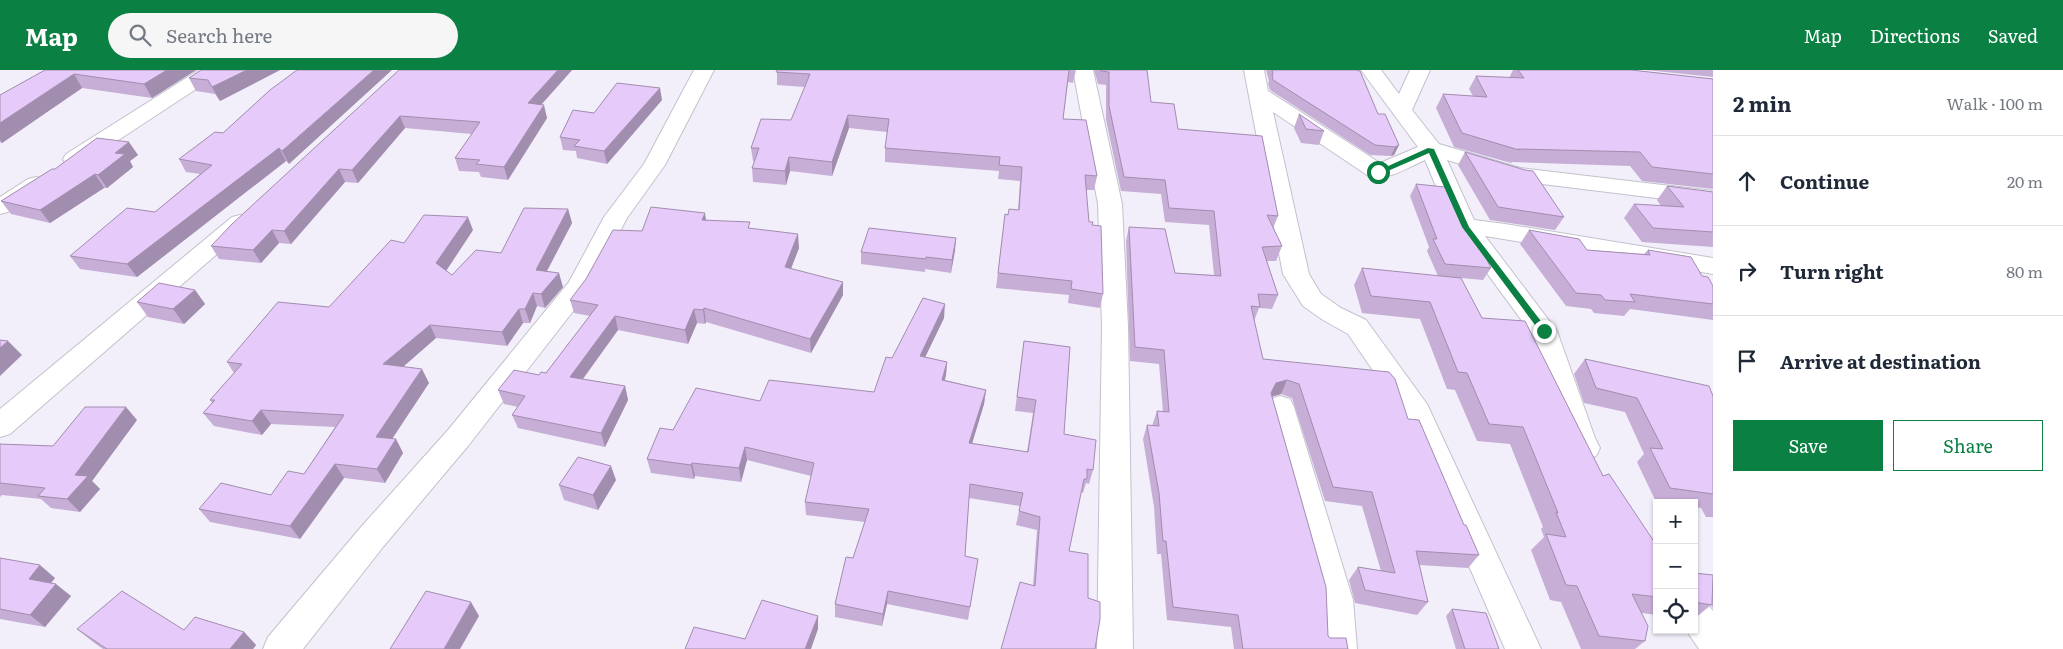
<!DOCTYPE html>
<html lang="en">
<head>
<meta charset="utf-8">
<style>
  :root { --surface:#fff; --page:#f6f6f7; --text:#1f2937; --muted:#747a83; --line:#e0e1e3; --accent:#0b8043 }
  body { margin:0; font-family:Literata,serif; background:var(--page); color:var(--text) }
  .controls { position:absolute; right:15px; bottom:15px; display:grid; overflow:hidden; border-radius:0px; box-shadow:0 1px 4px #0004 }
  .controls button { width:45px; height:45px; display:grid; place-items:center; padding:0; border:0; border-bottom:1px solid var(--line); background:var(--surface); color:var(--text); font:25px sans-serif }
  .stop { position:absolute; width:15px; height:15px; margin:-11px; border:4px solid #0b8043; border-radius:50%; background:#fff }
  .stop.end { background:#0b8043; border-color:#fff; box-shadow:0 1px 5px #0008 }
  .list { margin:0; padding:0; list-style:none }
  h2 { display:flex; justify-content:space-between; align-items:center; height:65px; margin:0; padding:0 20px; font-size:21px }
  h2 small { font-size:16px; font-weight:400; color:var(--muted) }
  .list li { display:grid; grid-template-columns:32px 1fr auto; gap:15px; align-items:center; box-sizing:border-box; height:90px; padding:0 20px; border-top:1px solid var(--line) }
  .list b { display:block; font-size:19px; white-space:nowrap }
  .list em { font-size:16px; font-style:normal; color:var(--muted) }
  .actions { display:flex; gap:10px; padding:15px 20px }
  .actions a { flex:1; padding:11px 0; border:1px solid var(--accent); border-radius:0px; text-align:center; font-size:18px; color:var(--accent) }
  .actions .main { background:var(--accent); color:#fff }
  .icon { flex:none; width:28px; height:28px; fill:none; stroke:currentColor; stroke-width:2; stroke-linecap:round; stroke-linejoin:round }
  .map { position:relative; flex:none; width:1713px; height:579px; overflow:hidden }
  header { display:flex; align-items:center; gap:30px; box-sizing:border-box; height:70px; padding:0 25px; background:var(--accent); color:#fff }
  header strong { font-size:24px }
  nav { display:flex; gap:28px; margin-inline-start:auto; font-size:18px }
  .search { width:350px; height:45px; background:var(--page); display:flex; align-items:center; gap:12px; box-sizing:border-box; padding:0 18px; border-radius:28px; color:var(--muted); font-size:19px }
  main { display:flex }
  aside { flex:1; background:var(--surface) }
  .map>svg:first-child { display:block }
</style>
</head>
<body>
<header>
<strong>Map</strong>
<div class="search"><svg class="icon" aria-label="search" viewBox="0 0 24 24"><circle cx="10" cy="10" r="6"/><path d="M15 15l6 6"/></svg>Search here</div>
<nav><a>Map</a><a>Directions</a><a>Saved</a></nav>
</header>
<main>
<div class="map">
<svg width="1713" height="579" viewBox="0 0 1713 579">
  <rect width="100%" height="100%" fill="#f2effb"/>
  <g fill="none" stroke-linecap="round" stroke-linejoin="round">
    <defs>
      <g id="minor">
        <polygon points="199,0 222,0 219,4 82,94 74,96 66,94 63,89 66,84"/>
        <polygon points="694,0 714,0 665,95 627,148 588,222 468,376 383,477 303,579 263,579 268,567 361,457 448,360 569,212 604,147 644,94"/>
        <polygon points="1073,0 1093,0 1122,134 1128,256 1133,579 1097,579 1102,256 1098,134"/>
        <path d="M1244,0H1264L1268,21L1380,93L1418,77L1361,0H1381L1399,24L1410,0H1430L1412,40L1439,74L1520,98L1713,121V135L1518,111L1447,90L1474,150L1505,154L1713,188V204L1485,166L1557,261L1595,368L1600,378L1596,386L1585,390L1574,386L1566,372L1531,263L1453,157L1425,90C1409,97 1388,111 1370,107L1273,42L1309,204L1321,224L1341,238L1366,250L1427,334L1541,579H1505L1404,346L1348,264L1323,250L1303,236L1283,204Z"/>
        <polygon points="36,107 44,109 47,114 44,119 8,142 0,144 0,127 28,109"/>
        <polygon points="240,145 248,147 252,152 248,157 10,364 0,367 0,339 232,147"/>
        <polygon points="1280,326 1290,329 1294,337 1353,530 1357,579 1321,579 1319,530 1266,337 1270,329"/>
        <polygon points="1694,527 1706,532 1713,541 1713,579 1699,579 1686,560 1694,560"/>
      </g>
    </defs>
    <use href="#minor" stroke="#c3c1cd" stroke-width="2"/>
    <use href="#minor" fill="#fff" fill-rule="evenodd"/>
  </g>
  <g fill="#c6aed6">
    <polygon points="45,0 196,0 152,28 82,18 2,73 0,72 0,25"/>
    <polygon points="201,0 280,0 220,31 215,24 196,21 189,8"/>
    <polygon points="399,0 572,0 541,35 547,48 508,110 481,107 479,102 459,101 455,88 472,64 405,58 358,113 345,112 291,174 279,173 261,193 219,189 211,176"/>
    <polygon points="777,0 1076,0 1073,13 1068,12 1063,49 1097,106 1094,120 1086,120 1089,152 1092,155 1103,224 1100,238 1068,233 1069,225 996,218 1005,144 1008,145 1018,140 1020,111 998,109 999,101 885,92 885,78 887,62 849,58 832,106 790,101 786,115 753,112 752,98 755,92 753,91 751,78 791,50 805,17 777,15"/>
    <polygon points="1094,0 1147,0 1151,32 1178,59 1278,146 1273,158 1282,176 1276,191 1266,191 1278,225 1272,239 1259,238 1254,251 1263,289 1408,349 1479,485 1468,498 1419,495 1428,532 1417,545 1355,533 1349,510 1358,497 1381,501 1362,436 1325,431 1292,328 1281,324 1272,327 1328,566 1348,579 1234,579 1231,557 1167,550 1161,484 1157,484 1154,437 1143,369 1147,355 1152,356 1157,341 1163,342 1159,294 1130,291 1126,171 1129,157 1175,203 1214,205 1209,155 1165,152 1161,124 1121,121 1106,50 1106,15 1098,14"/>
    <polygon points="1266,0 1356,0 1378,44 1399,75 1394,85 1391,86 1370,85 1270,20 1268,13 1269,11"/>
    <polygon points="1513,0 1631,0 1713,9 1713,119 1642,111 1630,96 1512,92 1511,93 1454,77 1436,38 1443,24 1473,26 1469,19 1476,6 1509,8"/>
    <polygon points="1646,0 1713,0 1713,7"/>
    <polygon points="270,20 289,94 286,91 137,207 80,199 70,186 155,142 200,104 186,102 179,89 223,63"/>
    <polygon points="662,30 607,94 577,88 576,81 563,80 560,67 594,43"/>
    <polygon points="1299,44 1324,61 1319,75 1301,73 1294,58"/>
    <polygon points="1465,82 1564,147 1555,160 1490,150 1458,95"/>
    <polygon points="138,85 130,91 133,97 107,118 104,118 50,153 11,144 1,131 55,99"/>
    <polygon points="1416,114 1458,146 1491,198 1483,210 1438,206 1427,181 1429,177 1410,126"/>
    <polygon points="1667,116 1713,122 1713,177 1642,172 1624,148 1634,134 1661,136 1657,130"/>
    <polygon points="568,139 572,153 547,201 563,217 545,238 537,236 530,253 523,253 507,276 436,268 403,297 429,313 392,369 396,369 403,383 385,413 344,408 300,469 210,452 199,439 271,425 304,404 335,357 271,354 262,365 214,356 203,343 212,333 210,330 234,303 227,292 329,237 404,173 473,160 446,201 452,205 501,183"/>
    <polygon points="706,150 750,158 799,178 791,199 843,225 811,283 706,252 705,254 697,253 688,274 618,260 583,309 625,316 628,330 605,377 518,358 512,345 518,337 504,334 498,320 546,303 590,246 574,243 570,230 642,161"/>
    <polygon points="1529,160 1587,180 1644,184 1648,180 1702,206 1713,216 1713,250 1630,239 1624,246 1594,243 1591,239 1566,236 1520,174"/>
    <polygon points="956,168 951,203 925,199 925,202 861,194 861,182"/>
    <polygon points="1362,198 1482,248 1657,476 1657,545 1642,543 1645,571 1635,579 1581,579 1561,532 1550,530 1531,480 1544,467 1541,459 1543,457 1510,374 1477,371 1455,320 1447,319 1420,249 1362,243 1354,215"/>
    <polygon points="195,220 205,234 184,254 148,247 137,232"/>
    <polygon points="944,248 925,287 947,292 946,305 945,310 986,320 984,334 972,373 1027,382 1033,343 1015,341 1022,285 1024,271 1064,364 1093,400 1089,414 1086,413 1083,423 1081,422 1069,481 1088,528 1033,515 1037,460 1016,455 1020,436 969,428 965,486 978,489 968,550 887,534 882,556 835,547 835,534 853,488 865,452 806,445 805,432 811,406 747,390 741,412 695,406 694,409 651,403 647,389 673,360 760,331 874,322 892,288"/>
    <polygon points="1585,289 1713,326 1713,447 1706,447 1701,438 1694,437 1694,433 1663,433 1656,432 1637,392 1644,384 1625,342 1584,333 1574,304"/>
    <polygon points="137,350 92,411 100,419 80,442 51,438 41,429 2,425 0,427 0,374 53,376"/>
    <polygon points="616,410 598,440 564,430 559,415"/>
    <polygon points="0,488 55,508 51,513 71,526 45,557 0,549"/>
    <polygon points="1694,503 1713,505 1713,538 1711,535 1694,549"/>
    <polygon points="1452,539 1499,579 1456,579 1446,546"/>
    <polygon points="77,559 244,562 256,575 253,579 103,579 93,572"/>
  </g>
  <g fill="#a18dae">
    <polygon points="167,0 196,0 152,28 144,14"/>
    <polygon points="247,0 280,0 220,31 212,17"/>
    <polygon points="374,0 392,0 289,94 282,81"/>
    <polygon points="558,0 572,0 532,45 528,33"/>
    <polygon points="74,4 82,18 2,73 0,70 0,53"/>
    <polygon points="660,18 662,30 607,94 604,81"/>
    <polygon points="544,35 547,48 508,110 504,97"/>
    <polygon points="848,45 849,58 832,106 832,92"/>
    <polygon points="400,46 405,58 358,113 352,100"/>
    <polygon points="129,72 138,85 130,91 133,97 107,118 98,105 115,83"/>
    <polygon points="1399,75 1394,85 1391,86 1395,77"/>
    <polygon points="279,78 286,91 137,207 127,194"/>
    <polygon points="789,87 790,101 786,115 785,101"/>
    <polygon points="339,99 345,112 291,174 284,161"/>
    <polygon points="95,104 104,118 50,153 40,140"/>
    <polygon points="568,139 572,153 540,214 536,200"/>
    <polygon points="705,143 707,156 702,150"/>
    <polygon points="468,147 473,160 442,207 436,193"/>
    <polygon points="272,160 279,173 261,193 253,180"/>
    <polygon points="798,164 799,178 786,211 785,197"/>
    <polygon points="956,168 955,181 951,203 952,190"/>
    <polygon points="559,203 563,217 545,238 541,224"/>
    <polygon points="843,212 843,225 811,283 810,269"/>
    <polygon points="195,220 205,234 184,254 173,239"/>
    <polygon points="533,223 537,236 530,253 525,239"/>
    <polygon points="945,234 944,248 919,300 920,286"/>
    <polygon points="704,238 706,252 705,254 703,240"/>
    <polygon points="519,239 523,253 507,276 502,262"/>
    <polygon points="694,239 697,253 688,274 685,260"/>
    <polygon points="615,246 618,260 574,321 570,307"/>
    <polygon points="430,255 436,268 390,308 383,294"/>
    <polygon points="8,271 22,285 0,306 0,278"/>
    <polygon points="947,292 946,305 941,323 942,310"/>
    <polygon points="422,299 429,313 384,381 376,367"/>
    <polygon points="1287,310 1281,324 1269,327 1264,338 1276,313"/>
    <polygon points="625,316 628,330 605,377 601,363"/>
    <polygon points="986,320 984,334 968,387 969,373"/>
    <polygon points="126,337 137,350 92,411 100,419 80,442 67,429 75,405"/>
    <polygon points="261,340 271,354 262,365 252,351"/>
    <polygon points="396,369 403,383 385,413 377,399"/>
    <polygon points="745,377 747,390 741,412 739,398"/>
    <polygon points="692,393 695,406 694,409 691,395"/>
    <polygon points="335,394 344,408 300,469 290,456"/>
    <polygon points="611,396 616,410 598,440 593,425"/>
    <polygon points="40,495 55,508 44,522 29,509"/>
    <polygon points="56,514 71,526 45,557 30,545"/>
    <polygon points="888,521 887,534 882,556 883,544"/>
    <polygon points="471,532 479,546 460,579 444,579"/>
    <polygon points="818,546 818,559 811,579 805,579"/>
    <polygon points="244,562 256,575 253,579 230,579"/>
  </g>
  <g fill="#e6caf9" stroke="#a18dae">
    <polygon points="45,0 167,0 144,14 74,4 0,53 0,25"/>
    <polygon points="201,0 247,0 212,17 208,10 189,8"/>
    <polygon points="297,0 374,0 282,81 279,78 127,194 70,186 127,138 155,142 212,95 179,89 215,62 223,63 270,20"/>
    <polygon points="399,0 558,0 528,33 544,35 504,97 476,94 480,90 455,88 480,52 400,46 352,100 339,99 284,161 272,160 253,180 211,176 232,154"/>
    <polygon points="777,0 1069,0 1063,49 1086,50 1097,106 1085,105 1089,152 1093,152 1092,155 1101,156 1103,224 1071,219 1072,211 998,203 1005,144 1008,145 1009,139 1019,140 1022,97 999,95 1000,87 885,78 889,49 848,45 832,92 789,87 785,101 752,98 759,78 751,78 761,49 791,50 810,4 776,2"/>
    <polygon points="1100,0 1147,0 1151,32 1174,34 1178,59 1262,66 1278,146 1267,145 1282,176 1262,177 1278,225 1258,224 1260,237 1251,236 1263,289 1389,302 1395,309 1408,349 1419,350 1464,455 1466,455 1479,485 1416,481 1428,532 1365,520 1358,497 1395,503 1372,422 1333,417 1299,314 1287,310 1276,313 1271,323 1326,517 1328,566 1330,568 1346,568 1348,579 1243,579 1238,545 1173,537 1166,471 1163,471 1159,423 1147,355 1159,356 1157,341 1169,342 1164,280 1135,277 1129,157 1165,159 1175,203 1221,206 1214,141 1169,138 1165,110 1124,107 1109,36 1109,2 1101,1"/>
    <polygon points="1272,0 1356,0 1360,1 1378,44 1385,44 1399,75 1395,77 1375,75 1273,10 1272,4 1273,4"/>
    <polygon points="1518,0 1631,0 1713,9 1713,104 1652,97 1640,82 1518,79 1519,80 1462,63 1443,24 1487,27 1476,6 1524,8"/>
    <polygon points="617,13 660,18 604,81 574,76 580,70 560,67 573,40 594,43"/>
    <polygon points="1299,44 1324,61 1306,59"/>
    <polygon points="97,68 129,72 115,83 125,84 98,105 95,104 40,140 1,131 52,99 55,99"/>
    <polygon points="1465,82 1525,100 1533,101 1564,147 1498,137"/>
    <polygon points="1416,114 1445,117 1458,146 1479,174 1491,198 1445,194 1433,169 1437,169"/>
    <polygon points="1667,116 1713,122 1713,162 1653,158 1634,134 1684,137"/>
    <polygon points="651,137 705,143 702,150 750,152 748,158 798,164 785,197 843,212 810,269 704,238 703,240 694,239 685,260 615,246 570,307 625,316 601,363 512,345 525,326 498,320 514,300 539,305 541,302 546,303 598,235 570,230 586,209 613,160 642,161"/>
    <polygon points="524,138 568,139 536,200 559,203 541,224 533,223 525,239 519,239 502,262 430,255 383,294 422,299 376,367 396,369 377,399 335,394 290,456 199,439 221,413 271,425 288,401 304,404 344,345 261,340 252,351 203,343 215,330 210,330 242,294 227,292 278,232 329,237 391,170 404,173 424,145 468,147 436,193 452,205 476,180 501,183"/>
    <polygon points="869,158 956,168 952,190 926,187 926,189 861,182"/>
    <polygon points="1529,160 1579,169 1587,180 1650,185 1648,180 1691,187 1702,206 1708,207 1713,216 1713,234 1630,224 1635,232 1605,230 1601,225 1576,223"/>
    <polygon points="1362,198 1461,208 1482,248 1525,251 1603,406 1609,404 1657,476 1657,527 1632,524 1648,556 1645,571 1599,566 1577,516 1566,515 1546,464 1566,467 1556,442 1558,443 1523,357 1489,354 1467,303 1458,302 1430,232 1371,226"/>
    <polygon points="159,213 195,220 173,239 137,232"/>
    <polygon points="923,228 945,234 920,286 947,292 942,310 986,320 969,373 1028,382 1036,330 1017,327 1024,271 1070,277 1064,364 1096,370 1093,400 1087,399 1087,409 1084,409 1069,481 1088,484 1088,528 1100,532 1100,549 1095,579 1001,579 1020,512 1035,516 1040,447 1019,441 1023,423 970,414 965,486 978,489 970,537 888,521 883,544 835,534 846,487 853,488 869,439 805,432 814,393 745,377 739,398 692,393 691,395 647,389 660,358 673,360 696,318 760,331 769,310 874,322 886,287 892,288"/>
    <polygon points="0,270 8,271 0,278"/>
    <polygon points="1585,289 1709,316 1713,326 1713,424 1670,418 1650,378 1663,379 1637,328 1596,318"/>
    <polygon points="85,337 126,337 75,405 88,406 67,429 38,426 45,418 0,413 0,374 53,376"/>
    <polygon points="578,387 611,396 593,425 559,415"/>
    <polygon points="0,488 40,495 29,509 56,514 30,545 0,539"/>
    <polygon points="1694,503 1713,505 1712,535 1694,532"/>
    <polygon points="122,521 184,560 195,547 244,562 230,579 107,579 77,559"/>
    <polygon points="426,521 471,532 444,579 390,579"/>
    <polygon points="762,530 818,546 805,579 685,579 694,557 745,569"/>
    <polygon points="1452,539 1486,543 1499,579 1465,579"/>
  </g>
  <polygon fill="#0b8043" points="1428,78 1434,79 1469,157 1547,259 1547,263 1541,263 1462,157 1429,83 1381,104 1375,102"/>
</svg>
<div class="controls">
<button>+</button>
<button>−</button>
<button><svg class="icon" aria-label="locate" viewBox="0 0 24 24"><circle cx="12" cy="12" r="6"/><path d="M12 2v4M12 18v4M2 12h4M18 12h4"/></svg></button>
</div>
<div class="stop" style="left:1378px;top:102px"></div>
<div class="stop end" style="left:1544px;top:261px"></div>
</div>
<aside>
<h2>2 min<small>Walk · 100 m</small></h2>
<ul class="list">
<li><svg class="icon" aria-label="ahead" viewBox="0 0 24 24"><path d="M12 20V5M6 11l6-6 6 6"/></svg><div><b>Continue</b></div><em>20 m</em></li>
<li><svg class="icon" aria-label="right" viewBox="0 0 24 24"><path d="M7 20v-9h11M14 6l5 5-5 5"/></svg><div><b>Turn right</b></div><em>80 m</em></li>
<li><svg class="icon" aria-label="arrive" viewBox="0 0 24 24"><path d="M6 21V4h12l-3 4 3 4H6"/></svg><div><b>Arrive at destination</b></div></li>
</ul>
<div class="actions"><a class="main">Save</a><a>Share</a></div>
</aside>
</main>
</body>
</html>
